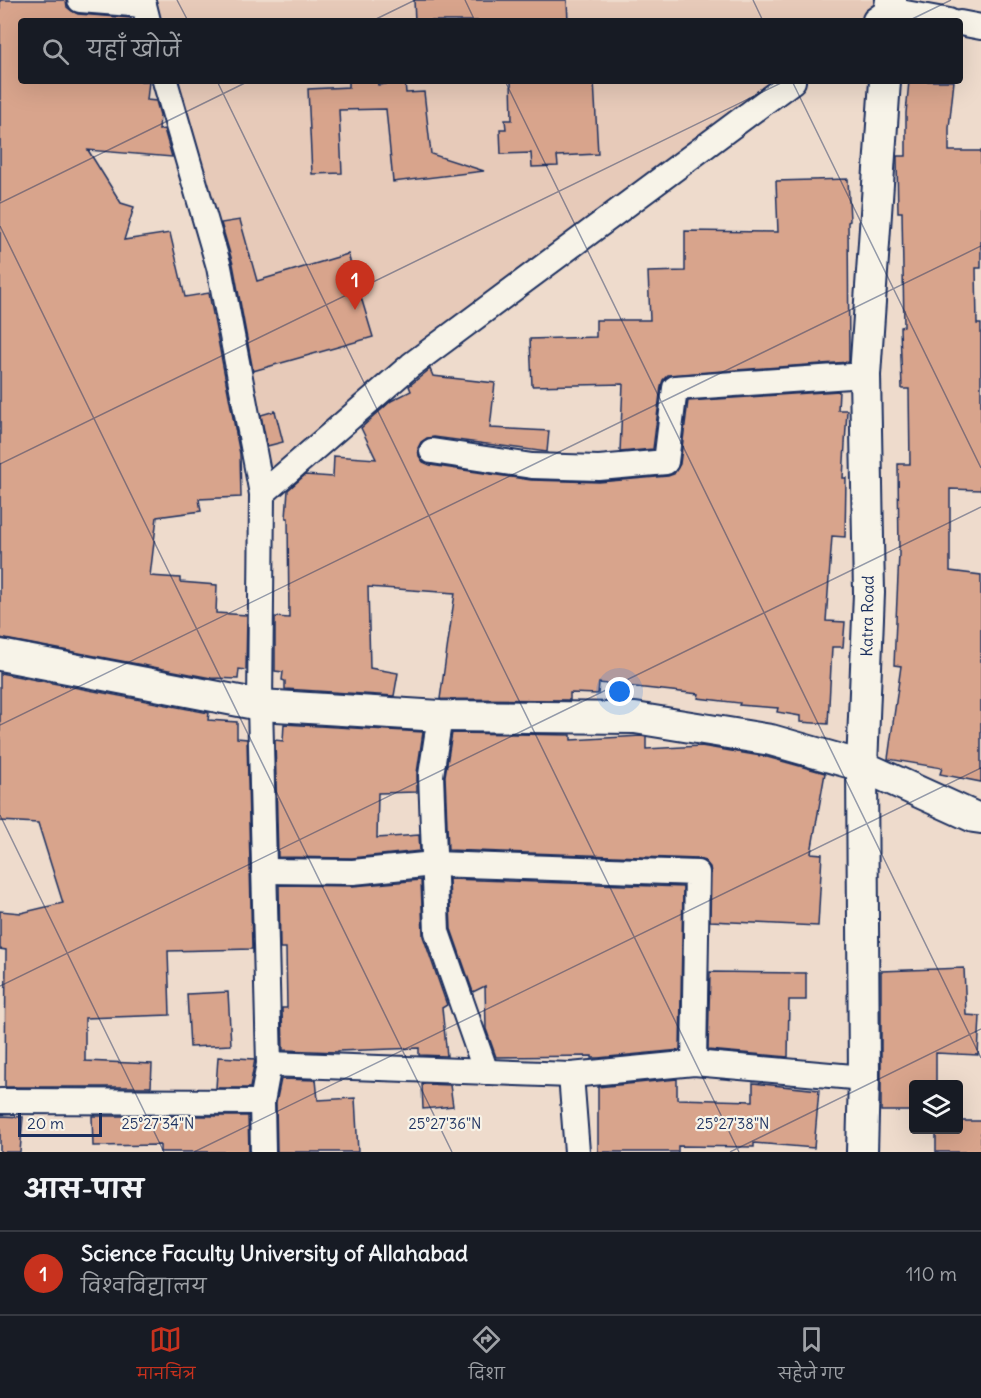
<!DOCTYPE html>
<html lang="hi">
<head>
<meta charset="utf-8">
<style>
  :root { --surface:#171b24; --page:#20242c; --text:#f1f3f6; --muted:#9ea1a6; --line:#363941; --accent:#c8321e }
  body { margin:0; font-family:Delius,"Playpen Sans Deva",sans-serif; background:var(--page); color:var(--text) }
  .controls { position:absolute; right:18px; bottom:18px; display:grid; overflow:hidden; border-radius:6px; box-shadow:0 6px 24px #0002 }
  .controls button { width:54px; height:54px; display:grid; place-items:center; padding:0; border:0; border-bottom:2px solid var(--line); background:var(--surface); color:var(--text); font:30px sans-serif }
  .scale { position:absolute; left:18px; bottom:15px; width:84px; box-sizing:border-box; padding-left:6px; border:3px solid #1b2f5e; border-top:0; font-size:16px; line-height:21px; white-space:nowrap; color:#1b2f5e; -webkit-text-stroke:4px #f7f3e8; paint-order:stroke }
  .you { position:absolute; left:620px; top:692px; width:21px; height:21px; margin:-15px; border:4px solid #fff; border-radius:50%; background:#1a73e8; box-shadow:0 0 0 9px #1a73e833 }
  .badge { display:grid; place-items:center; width:39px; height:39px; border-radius:50%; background:var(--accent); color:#fff; font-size:20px; font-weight:700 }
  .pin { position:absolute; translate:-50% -50px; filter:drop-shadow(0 2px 3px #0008) }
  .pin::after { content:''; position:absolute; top:32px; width:21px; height:18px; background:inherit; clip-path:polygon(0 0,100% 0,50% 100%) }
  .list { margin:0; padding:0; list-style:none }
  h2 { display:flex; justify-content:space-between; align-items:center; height:78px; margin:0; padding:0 24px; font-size:26px }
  h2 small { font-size:20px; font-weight:400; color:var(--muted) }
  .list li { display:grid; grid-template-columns:39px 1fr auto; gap:18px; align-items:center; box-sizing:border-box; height:84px; padding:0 24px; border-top:2px solid var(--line) }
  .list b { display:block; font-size:22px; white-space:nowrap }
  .list p { margin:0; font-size:20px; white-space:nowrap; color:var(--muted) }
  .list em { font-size:20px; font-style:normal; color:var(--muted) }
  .icon { flex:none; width:33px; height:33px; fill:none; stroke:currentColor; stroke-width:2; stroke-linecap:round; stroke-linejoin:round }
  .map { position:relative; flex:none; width:981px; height:1152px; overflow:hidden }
  .search { position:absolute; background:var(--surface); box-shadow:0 6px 24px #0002; left:18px; right:18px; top:18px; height:66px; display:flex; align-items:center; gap:15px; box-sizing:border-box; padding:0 21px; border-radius:6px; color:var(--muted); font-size:22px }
  .sheet { height:162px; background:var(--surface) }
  nav { display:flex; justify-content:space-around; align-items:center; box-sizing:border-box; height:84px; border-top:2px solid var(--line); background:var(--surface); font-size:16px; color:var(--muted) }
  nav a { display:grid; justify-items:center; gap:3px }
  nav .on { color:var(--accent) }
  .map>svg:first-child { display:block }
</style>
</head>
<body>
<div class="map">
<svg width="981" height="1152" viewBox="0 0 981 1152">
  <rect width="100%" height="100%" fill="#eedbcc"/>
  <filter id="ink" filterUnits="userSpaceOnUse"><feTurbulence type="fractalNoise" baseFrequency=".0167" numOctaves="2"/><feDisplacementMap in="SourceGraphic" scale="12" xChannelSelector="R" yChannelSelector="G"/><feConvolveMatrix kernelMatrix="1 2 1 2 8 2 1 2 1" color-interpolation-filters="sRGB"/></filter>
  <g filter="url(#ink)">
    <g fill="#e7cab9">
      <polygon points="148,0 878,0 877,8 860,21 153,21"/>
      <polygon points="167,81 784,81 265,490"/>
    </g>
    <g fill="#d8a48c" stroke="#1b2f5e" stroke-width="1.5">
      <polygon points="0,0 66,0 67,7 72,11 78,14 131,18 131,21 21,21 21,81 149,81 147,100 156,101 160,115 159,130 164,129 172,157 88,150 121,203 134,207 124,240 170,233 185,297 209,293 240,454 241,497 199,499 201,511 157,517 150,576 180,578 180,582 217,585 216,613 247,615 246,670 239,669 238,679 211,678 0,638"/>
      <polygon points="414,0 567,0 568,21 415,21"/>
      <polygon points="349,81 377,81 378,85 405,82 406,93 424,92 431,154 484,171 393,182 386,109 339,110 342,173 312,174 308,89 349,87"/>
      <polygon points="511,81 594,81 598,154 557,156 558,166 532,167 531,153 501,154 500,129 506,129 505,120 512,120"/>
      <polygon points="909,81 954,81 949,128 949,151 981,151 981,268 976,268 977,324 981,324 981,490 950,489 950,571 981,575 981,782 940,774 942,768 888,759 901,666 894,665 899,554 898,464 910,464 909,389 902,389 900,327 904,326 902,212 898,212 897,160 897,156 906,156 906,113"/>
      <polygon points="848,179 850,221 848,222 849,362 668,375 663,380 661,386 653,449 620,452 623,384 532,386 530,339 596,337 596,320 650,320 648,272 685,271 685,231 778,232 776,181"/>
      <polygon points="240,220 257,281 348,254 373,337 253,371 233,264 221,223"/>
      <polygon points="430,369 433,376 495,383 490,428 549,431 547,452 434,437 427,438 421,442 418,448 419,456 423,462 430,465 531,480 599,482 668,476 674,474 680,464 688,401 839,391 838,410 847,410 843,478 846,478 845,537 832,536 826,621 845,622 843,647 832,647 828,724 800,722 800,716 777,712 778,708 739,705 740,703 698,698 699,694 599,683 598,694 570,693 570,700 440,699 455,593 368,587 370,668 398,673 394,696 285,689 285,681 282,680 283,672 275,671 275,617 289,618 288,518 286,518 288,490 305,475 333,477 334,456 376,459 361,428 391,401 411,391 409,386"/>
      <polygon points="275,411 283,442 267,446 261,415"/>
      <polygon points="0,673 209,713 208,720 237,722 237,738 247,739 252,949 168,951 170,1015 85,1018 85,1061 152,1064 151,1087 5,1087 6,950 0,949 0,911 21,913 63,903 38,823 0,821"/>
      <polygon points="284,724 423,732 417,773 417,792 378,793 377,838 419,835 420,851 352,858 278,857 275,740 283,741"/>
      <polygon points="452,733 571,735 571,740 641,736 646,737 646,749 701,746 767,757 825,773 811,853 822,854 818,926 710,921 711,873 710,867 705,861 698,859 448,850 445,776"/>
      <polygon points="449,879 683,887 680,1050 598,1058 592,1058 592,1056 496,1057 486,1029 485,986 473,992 451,929"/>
      <polygon points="421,880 423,936 447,1005 442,1008 447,1056 419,1055 419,1048 338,1051 338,1052 283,1050 282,1008 287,1008 286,948 280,948 279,885 353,886"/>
      <polygon points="964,968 966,1015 980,1016 978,1055 936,1053 936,1084 914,1084 914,1111 881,1111 881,971"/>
      <polygon points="710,972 806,973 806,1000 789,1000 788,1057 708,1050"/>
      <polygon points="228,992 231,1045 190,1047 187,994"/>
      <polygon points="218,1057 255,1059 250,1088 216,1088"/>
      <polygon points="281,1079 316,1080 318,1100 355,1098 358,1152 277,1152 276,1103"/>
      <polygon points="677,1079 677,1099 753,1101 753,1083 819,1090 814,1148 754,1143 754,1147 678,1146 678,1152 598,1152 598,1087"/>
      <polygon points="422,1084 450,1085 453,1106 423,1109"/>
      <polygon points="0,1116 23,1117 20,1152 0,1152"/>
      <polygon points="92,1116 248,1116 249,1152 160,1152 160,1145 93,1146"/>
      <polygon points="958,1121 981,1121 981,1152 936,1152 936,1130 958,1130"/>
    </g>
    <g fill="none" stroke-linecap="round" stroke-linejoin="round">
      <defs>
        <g id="minor">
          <polyline points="80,0 144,5 148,21"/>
          <polyline points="875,20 889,10 949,21"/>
          <polyline points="960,23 981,27"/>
          <polyline points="165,81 219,267 262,494 260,705 269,1064 262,1102 263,1152"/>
          <polyline points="432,451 532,466 599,468 666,462 675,388 865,375"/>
          <polyline points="262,494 411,365 793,81"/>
          <polyline points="440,716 431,775 437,932 486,1072"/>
          <polyline points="264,871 353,872 434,864 697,873 694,1063"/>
          <polyline points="269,1064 571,1075 694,1063 864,1078"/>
          <polyline points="571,1075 577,1152"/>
          <polyline points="0,1101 262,1102"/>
        </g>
        <g id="tertiary">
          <polyline points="888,21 891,0"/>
          <polyline points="0,655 260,705 440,716 635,718 771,740 862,766 974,817 981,818"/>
          <polyline points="862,1152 864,1078 862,766 869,593 865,375 885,81"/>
        </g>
      </defs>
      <use href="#minor" stroke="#1b2f5e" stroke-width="28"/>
      <use href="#tertiary" stroke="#1b2f5e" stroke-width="34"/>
      <use href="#minor" stroke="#f7f3e8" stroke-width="24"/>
      <use href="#tertiary" stroke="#f7f3e8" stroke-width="30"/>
    </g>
  </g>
  <path fill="none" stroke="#1b2f5e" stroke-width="1.5" stroke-opacity="0.45" d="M177,0L188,21M465,0L475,21M753,0L763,21M372,21L415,0M908,21L951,0M217,81L739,1152M505,81L981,1058M792,81L981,468M0,203L249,81M0,226L452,1152M0,464L785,81M0,725L981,246M0,815L164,1152M0,986L981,507M194,1152L981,768M730,1152L981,1029"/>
  <g text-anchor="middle" stroke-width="4.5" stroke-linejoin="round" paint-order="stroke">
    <g font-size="16" fill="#1b2f5e" stroke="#f7f3e8">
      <text transform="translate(867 616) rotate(-89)" y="6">Katra Road</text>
    </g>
  </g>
  <g font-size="15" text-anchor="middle" fill="#1b2f5e" stroke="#f7f3e8" stroke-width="4.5" stroke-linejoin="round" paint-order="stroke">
    <text x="158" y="1129">25°27'34"N</text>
    <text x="445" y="1129">25°27'36"N</text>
    <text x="733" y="1129">25°27'38"N</text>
  </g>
</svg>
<div class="controls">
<button><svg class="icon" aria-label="layers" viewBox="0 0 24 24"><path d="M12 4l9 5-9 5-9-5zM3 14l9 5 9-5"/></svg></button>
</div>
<div class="scale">20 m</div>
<div class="you"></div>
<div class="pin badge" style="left:355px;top:310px">1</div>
<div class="search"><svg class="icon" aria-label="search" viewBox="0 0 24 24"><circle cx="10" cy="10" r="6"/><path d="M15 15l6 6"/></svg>यहाँ खोजें</div>
</div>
<section class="sheet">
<h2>आस-पास<small></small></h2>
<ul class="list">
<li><span class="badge">1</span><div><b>Science Faculty University of Allahabad</b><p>विश्वविद्यालय</p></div><em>110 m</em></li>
</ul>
</section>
<nav>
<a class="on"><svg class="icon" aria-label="map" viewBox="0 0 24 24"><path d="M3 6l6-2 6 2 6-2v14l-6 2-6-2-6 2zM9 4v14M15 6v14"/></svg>मानचित्र</a>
<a><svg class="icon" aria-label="directions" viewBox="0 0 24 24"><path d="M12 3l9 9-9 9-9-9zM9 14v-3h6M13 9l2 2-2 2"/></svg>दिशा</a>
<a><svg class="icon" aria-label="saved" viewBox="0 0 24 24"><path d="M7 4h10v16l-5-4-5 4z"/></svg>सहेजे गए</a>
</nav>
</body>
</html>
